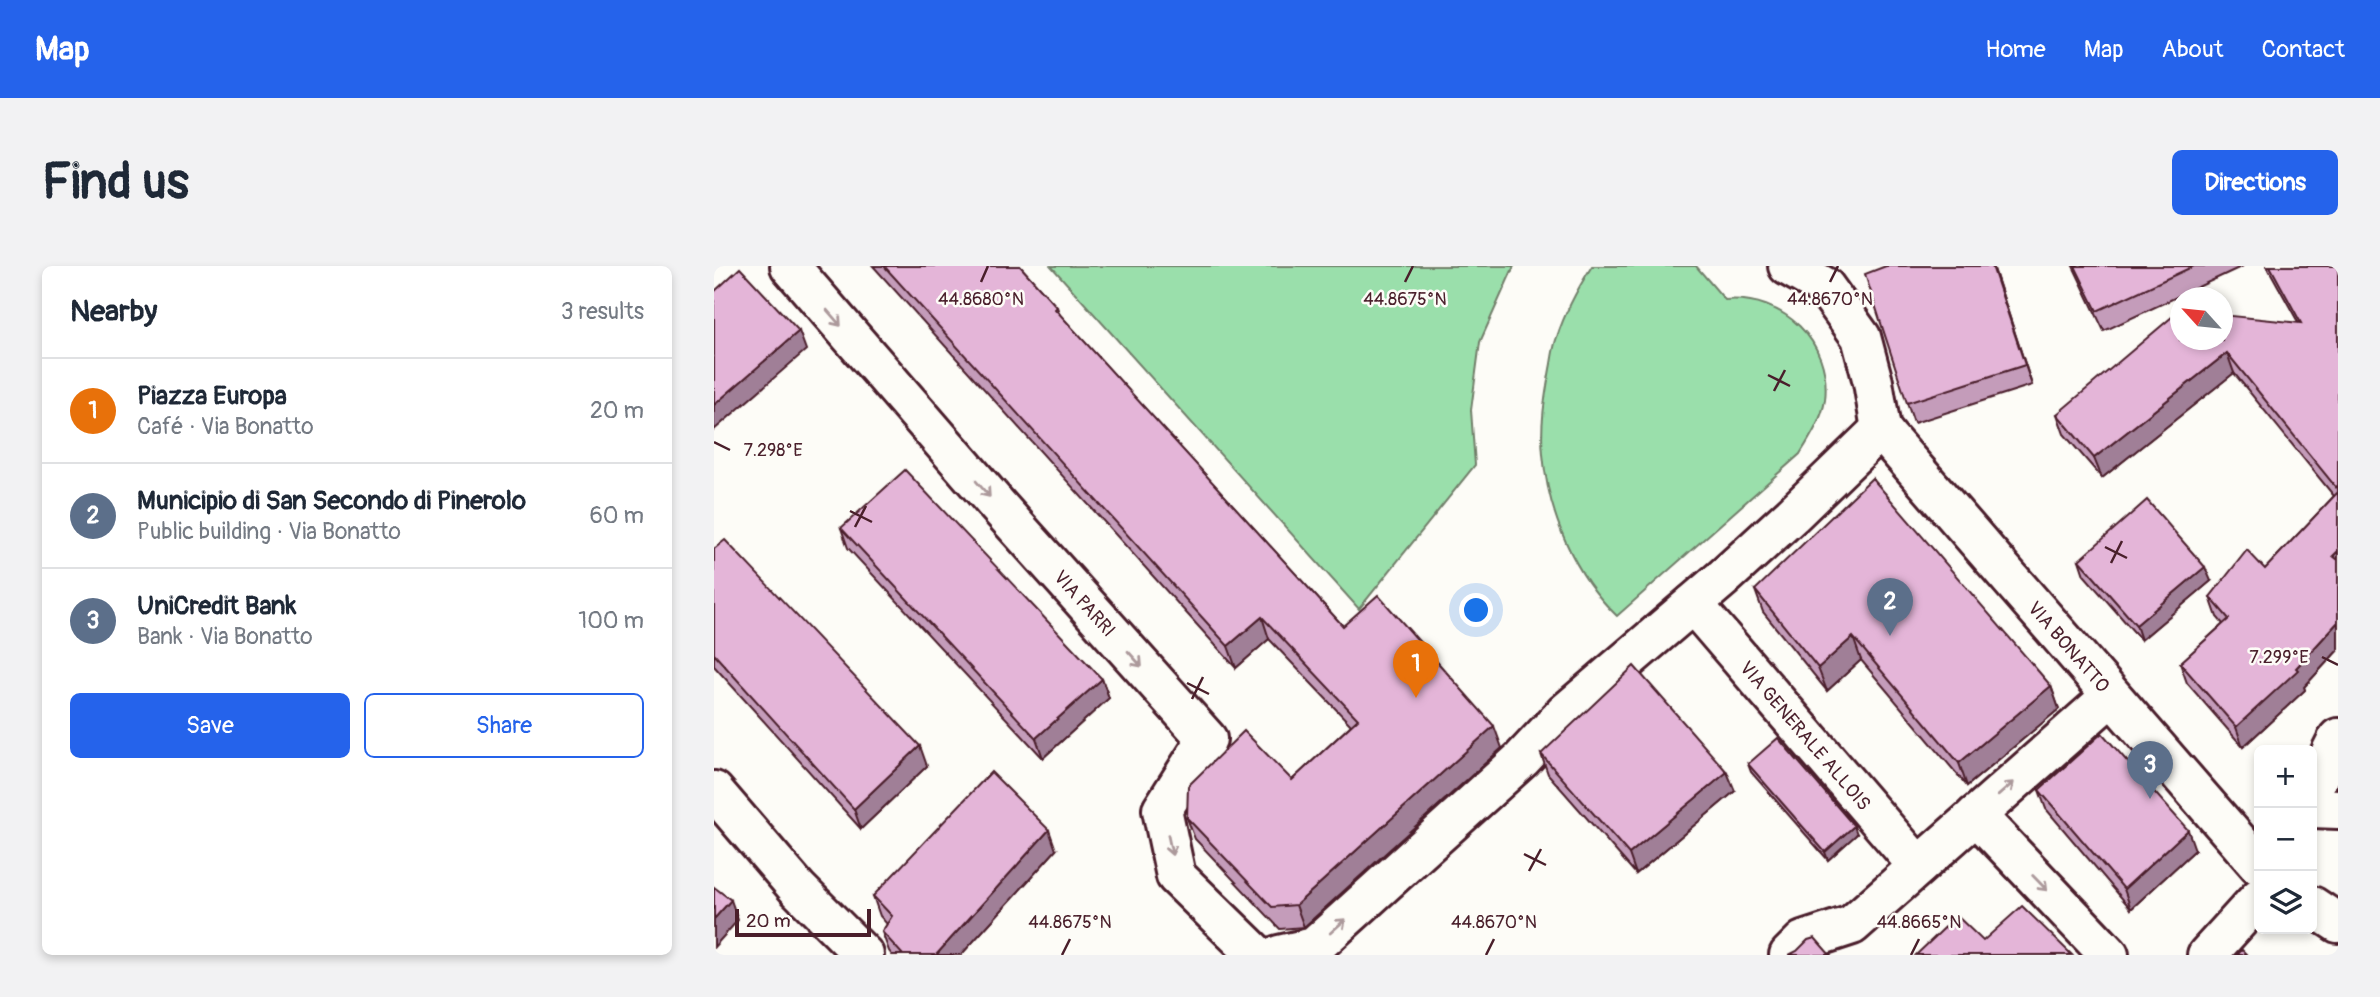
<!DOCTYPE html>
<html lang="en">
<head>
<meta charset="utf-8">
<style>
  :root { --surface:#fff; --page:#f2f2f3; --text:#1f2937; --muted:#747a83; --line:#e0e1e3; --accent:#2563eb }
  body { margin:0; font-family:Pangolin,sans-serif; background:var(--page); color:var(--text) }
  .controls { position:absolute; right:21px; bottom:21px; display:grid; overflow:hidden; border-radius:10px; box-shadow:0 4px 10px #0003 }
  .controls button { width:63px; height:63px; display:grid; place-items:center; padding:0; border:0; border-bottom:2px solid var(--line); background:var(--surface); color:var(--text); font:35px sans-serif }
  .compass { position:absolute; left:1456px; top:21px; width:63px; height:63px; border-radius:50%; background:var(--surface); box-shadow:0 4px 10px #0003; rotate:297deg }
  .scale { position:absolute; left:21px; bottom:18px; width:136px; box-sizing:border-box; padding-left:7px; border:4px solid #4a1f2b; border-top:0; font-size:19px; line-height:24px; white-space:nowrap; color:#4a1f2b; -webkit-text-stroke:5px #fdfcf7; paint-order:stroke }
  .you { position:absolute; left:763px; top:345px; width:24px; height:24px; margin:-18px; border:5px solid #fff; border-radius:50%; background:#1a73e8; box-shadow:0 0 0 10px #1a73e833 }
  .badge { display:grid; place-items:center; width:46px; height:46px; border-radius:50%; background:var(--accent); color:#fff; font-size:23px; font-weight:700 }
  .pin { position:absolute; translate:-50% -58px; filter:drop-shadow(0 2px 4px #0008) }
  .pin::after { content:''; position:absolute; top:37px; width:24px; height:21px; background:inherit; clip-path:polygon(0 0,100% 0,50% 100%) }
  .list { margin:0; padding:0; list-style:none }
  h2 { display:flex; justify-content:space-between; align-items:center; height:91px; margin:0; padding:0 28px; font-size:30px }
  h2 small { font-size:23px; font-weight:400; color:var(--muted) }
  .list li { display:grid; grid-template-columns:46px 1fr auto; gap:21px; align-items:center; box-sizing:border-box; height:105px; padding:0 28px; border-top:2px solid var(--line) }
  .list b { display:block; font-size:26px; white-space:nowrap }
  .list p { margin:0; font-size:23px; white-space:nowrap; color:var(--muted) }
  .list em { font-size:23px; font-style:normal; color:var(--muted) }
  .actions { display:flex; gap:14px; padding:21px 28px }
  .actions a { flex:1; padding:16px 0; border:2px solid var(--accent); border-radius:10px; text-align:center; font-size:24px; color:var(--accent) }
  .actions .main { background:var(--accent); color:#fff }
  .icon { flex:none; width:38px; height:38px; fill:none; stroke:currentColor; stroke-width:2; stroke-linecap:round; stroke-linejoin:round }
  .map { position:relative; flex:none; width:1624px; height:689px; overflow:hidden; border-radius:10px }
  header { display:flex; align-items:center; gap:42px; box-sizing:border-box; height:98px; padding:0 35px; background:var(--accent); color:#fff }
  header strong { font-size:33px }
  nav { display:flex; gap:38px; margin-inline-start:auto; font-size:24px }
  .intro { display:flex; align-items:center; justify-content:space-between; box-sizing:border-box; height:168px; padding:0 42px }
  h1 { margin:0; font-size:49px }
  .button { padding:18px 32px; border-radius:10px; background:var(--accent); color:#fff; font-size:24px; font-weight:700 }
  main { display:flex; gap:42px; padding:0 42px }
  aside { flex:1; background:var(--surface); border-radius:10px; box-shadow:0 4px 10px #0003 }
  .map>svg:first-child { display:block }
</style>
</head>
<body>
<header>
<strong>Map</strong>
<nav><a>Home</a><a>Map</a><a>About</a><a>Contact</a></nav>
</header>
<div class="intro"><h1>Find us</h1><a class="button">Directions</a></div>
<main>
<aside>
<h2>Nearby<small>3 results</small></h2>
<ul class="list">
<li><span class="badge" style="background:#e8710a">1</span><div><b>Piazza Europa</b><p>Café · Via Bonatto</p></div><em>20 m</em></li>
<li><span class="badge" style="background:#5c6f8a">2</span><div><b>Municipio di San Secondo di Pinerolo</b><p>Public building · Via Bonatto</p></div><em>60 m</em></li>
<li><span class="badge" style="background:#5c6f8a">3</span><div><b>UniCredit Bank</b><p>Bank · Via Bonatto</p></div><em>100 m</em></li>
</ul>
<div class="actions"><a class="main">Save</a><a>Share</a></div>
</aside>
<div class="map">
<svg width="1624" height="689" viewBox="0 0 1624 689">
  <rect width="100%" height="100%" fill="#fdfcf7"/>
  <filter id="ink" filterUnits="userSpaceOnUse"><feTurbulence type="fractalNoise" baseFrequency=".0143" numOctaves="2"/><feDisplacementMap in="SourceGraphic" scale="14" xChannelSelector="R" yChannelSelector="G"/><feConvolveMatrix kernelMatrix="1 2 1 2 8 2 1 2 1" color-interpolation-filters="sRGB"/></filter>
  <g filter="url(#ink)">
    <g fill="#9adfab" stroke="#727f6b" stroke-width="2">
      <polygon points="337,0 800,0 766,76 757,144 761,199 645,343"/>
      <path d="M878,0H982L1011,34C1069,29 1118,75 1111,134C1108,153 1096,172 1086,188L903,350C860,309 834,247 829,188C826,160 831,130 836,103C838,93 839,81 843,71C851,46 864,22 878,0Z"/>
    </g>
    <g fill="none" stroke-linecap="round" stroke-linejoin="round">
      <defs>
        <g id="minor">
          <path id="s1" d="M76,0L283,239L493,473L448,544L462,610L543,689"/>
          <path id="s2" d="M1074,0L1111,21L1147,71L1159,116L1167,163L1174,172L1545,599"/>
          <path id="s3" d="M979,338L1204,600"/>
          <polyline points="1598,524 1624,472"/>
          <polyline points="0,525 84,623 150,689"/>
          <polyline points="1598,542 1624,543"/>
          <polyline points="1262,549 1395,689"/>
          <polyline points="1598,640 1624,657"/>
          <polyline points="565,689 600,681 808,493 851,447 1009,312 1078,249 1167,163"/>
          <polyline points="1075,689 1089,675 1138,659 1397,430"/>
          <polyline points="1493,689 1545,632"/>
        </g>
      </defs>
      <use href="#minor" stroke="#4a1f2b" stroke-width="44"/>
      <use href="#minor" stroke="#fdfcf7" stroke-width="38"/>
    </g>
    <g fill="#c49cba" stroke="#4a1f2b" stroke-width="2">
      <polygon points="159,0 306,0 343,41 346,49 629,360 788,482 590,661 566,663 481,573 473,552 578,514 637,459 555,373 522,402"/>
      <polygon points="1279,0 1318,119 1200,157 1193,137"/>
      <polygon points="1359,0 1529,0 1390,65"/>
      <polygon points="1553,0 1624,0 1624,384 1590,421 1591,424 1529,481 1473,417 1466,397 1509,358 1503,351 1496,331 1551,303 1620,230 1520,107 1388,212 1350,168 1343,148 1584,56"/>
      <polygon points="127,262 388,413 395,432 329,492 134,282"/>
      <polygon points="0,283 213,500 147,563 0,400"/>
      <polygon points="1365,294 1497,315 1427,374 1370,309"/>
      <polygon points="1041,324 1337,420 1345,443 1253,520 1147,394 1113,425 1049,346"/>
      <polygon points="827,488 1021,525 922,608 834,508"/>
      <polygon points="1034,498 1143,568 1114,594 1037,506"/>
      <polygon points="1325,524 1481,584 1417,643 1332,543"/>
      <polygon points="342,584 247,689 178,689 175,685 168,666 173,658 166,650 159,630"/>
    </g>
    <g fill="#a07f97" stroke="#4a1f2b" stroke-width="2">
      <polygon points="1278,0 1279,0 1318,119 1311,99"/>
      <polygon points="85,65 92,84 0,164 0,139"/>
      <polygon points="1513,87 1520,107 1388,212 1380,192"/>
      <polygon points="1624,285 1624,304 1619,290"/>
      <polygon points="1491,301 1497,315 1427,374 1422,359"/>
      <polygon points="548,351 555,373 522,402 514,380"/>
      <polygon points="1624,356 1624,384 1590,421 1591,424 1529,481 1522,461 1582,402"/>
      <polygon points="1139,371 1147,394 1113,425 1104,402"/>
      <polygon points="388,413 395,432 329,492 322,472"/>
      <polygon points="1337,420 1345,443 1253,520 1245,497"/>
      <polygon points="780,460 788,482 590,661 582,639"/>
      <polygon points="206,480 213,500 147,563 140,543"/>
      <polygon points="1013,506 1021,525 922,608 915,588"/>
      <polygon points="1140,560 1143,568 1114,594 1111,586"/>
      <polygon points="335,564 342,584 247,689 222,689"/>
      <polygon points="1474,564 1481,584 1417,643 1410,623"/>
      <polygon points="17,634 24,654 0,681 0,653"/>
    </g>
    <g fill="#e4b5d8" stroke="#4a1f2b" stroke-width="2">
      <polygon points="170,0 306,0 343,41 341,43 629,360 664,329 780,460 582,639 558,641 473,552 474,520 530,465 578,514 644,453 548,351 514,380"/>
      <polygon points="1172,0 1278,0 1311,99 1193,137 1151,8"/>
      <polygon points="1361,0 1480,0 1383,45"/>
      <polygon points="1556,0 1624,0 1624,224 1513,87 1380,192 1343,148 1465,45 1466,45 1466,74 1508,74 1508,49 1587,57"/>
      <polygon points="26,2 85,65 0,139 0,26"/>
      <polygon points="191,204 388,413 322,472 127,262"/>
      <polygon points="1158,212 1337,420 1245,497 1139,371 1104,402 1041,324"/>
      <polygon points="1624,226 1624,285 1619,290 1624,294 1624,356 1582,402 1584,404 1522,461 1466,397 1515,353 1496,331 1533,284 1551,303"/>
      <polygon points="1433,234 1491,301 1422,359 1365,294"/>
      <polygon points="11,274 206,480 140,543 0,388 0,283"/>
      <polygon points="920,400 1013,506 915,588 827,488"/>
      <polygon points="1388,467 1474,564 1410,623 1325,524"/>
      <polygon points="1064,472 1140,560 1111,586 1034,498"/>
      <polygon points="277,506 335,564 222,689 189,689 168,666 178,650 159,630"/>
      <polygon points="0,621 17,634 0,653"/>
      <polygon points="1308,640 1358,689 1202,689 1243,650 1269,675"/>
      <polygon points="1101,672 1116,689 1075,689 1083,685 1094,674"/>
      <polygon points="1528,684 1533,689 1523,689"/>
    </g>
    <defs><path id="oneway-shaft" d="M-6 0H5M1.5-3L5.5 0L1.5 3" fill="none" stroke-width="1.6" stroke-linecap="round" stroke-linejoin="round" transform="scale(1.75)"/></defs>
    <g stroke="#ac999b">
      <use href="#oneway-shaft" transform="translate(120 52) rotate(49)"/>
      <use href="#oneway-shaft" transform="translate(269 223) rotate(49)"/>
      <use href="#oneway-shaft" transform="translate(421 393) rotate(48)"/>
      <use href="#oneway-shaft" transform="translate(1292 523) rotate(-41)"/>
      <use href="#oneway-shaft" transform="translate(456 579) rotate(78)"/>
      <use href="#oneway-shaft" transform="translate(1326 617) rotate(46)"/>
      <use href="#oneway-shaft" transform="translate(624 660) rotate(-42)"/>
    </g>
  </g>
  <path fill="none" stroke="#4a1f2b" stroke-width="2.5" d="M267,16L274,0M691,16L699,0M1116,16L1124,0M1054,109L1076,120M1060,125L1071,104M0,176L16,184M136,245L158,256M141,261L152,240M1391,281L1413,292M1397,297L1408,275M1608,391L1624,399M473,417L495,428M478,433L489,411M810,588L832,599M815,605L827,583M348,689L356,673M772,689L780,673M1197,689L1205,673"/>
  <g text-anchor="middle" stroke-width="5" stroke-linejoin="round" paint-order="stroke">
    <g font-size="19" fill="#4a1f2b" stroke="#fdfcf7">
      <text dy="7" stroke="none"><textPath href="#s1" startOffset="448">VIA PARRI</textPath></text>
      <text dy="7" stroke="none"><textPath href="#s2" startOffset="486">VIA BONATTO</textPath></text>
      <text dy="7" stroke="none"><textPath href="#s3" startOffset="173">VIA GENERALE ALLOIS</textPath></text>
    </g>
  </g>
  <g font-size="18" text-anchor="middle" fill="#4a1f2b" stroke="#fdfcf7" stroke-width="5" stroke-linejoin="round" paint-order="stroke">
    <text x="267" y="39">44.8680°N</text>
    <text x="691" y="39">44.8675°N</text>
    <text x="1116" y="39">44.8670°N</text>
    <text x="59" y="190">7.298°E</text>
    <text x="1565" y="397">7.299°E</text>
    <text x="356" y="662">44.8675°N</text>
    <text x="780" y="662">44.8670°N</text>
    <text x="1205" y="662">44.8665°N</text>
  </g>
</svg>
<div class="controls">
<button>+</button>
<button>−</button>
<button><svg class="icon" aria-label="layers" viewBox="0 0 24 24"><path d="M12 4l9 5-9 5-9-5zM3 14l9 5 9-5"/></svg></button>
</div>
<svg class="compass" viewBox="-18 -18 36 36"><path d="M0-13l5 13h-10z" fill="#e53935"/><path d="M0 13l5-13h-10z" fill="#747a83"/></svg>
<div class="scale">20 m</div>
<div class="you"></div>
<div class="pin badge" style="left:702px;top:432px;background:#e8710a">1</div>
<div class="pin badge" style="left:1176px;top:370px;background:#5c6f8a">2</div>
<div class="pin badge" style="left:1436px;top:533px;background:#5c6f8a">3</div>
</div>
</main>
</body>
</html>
